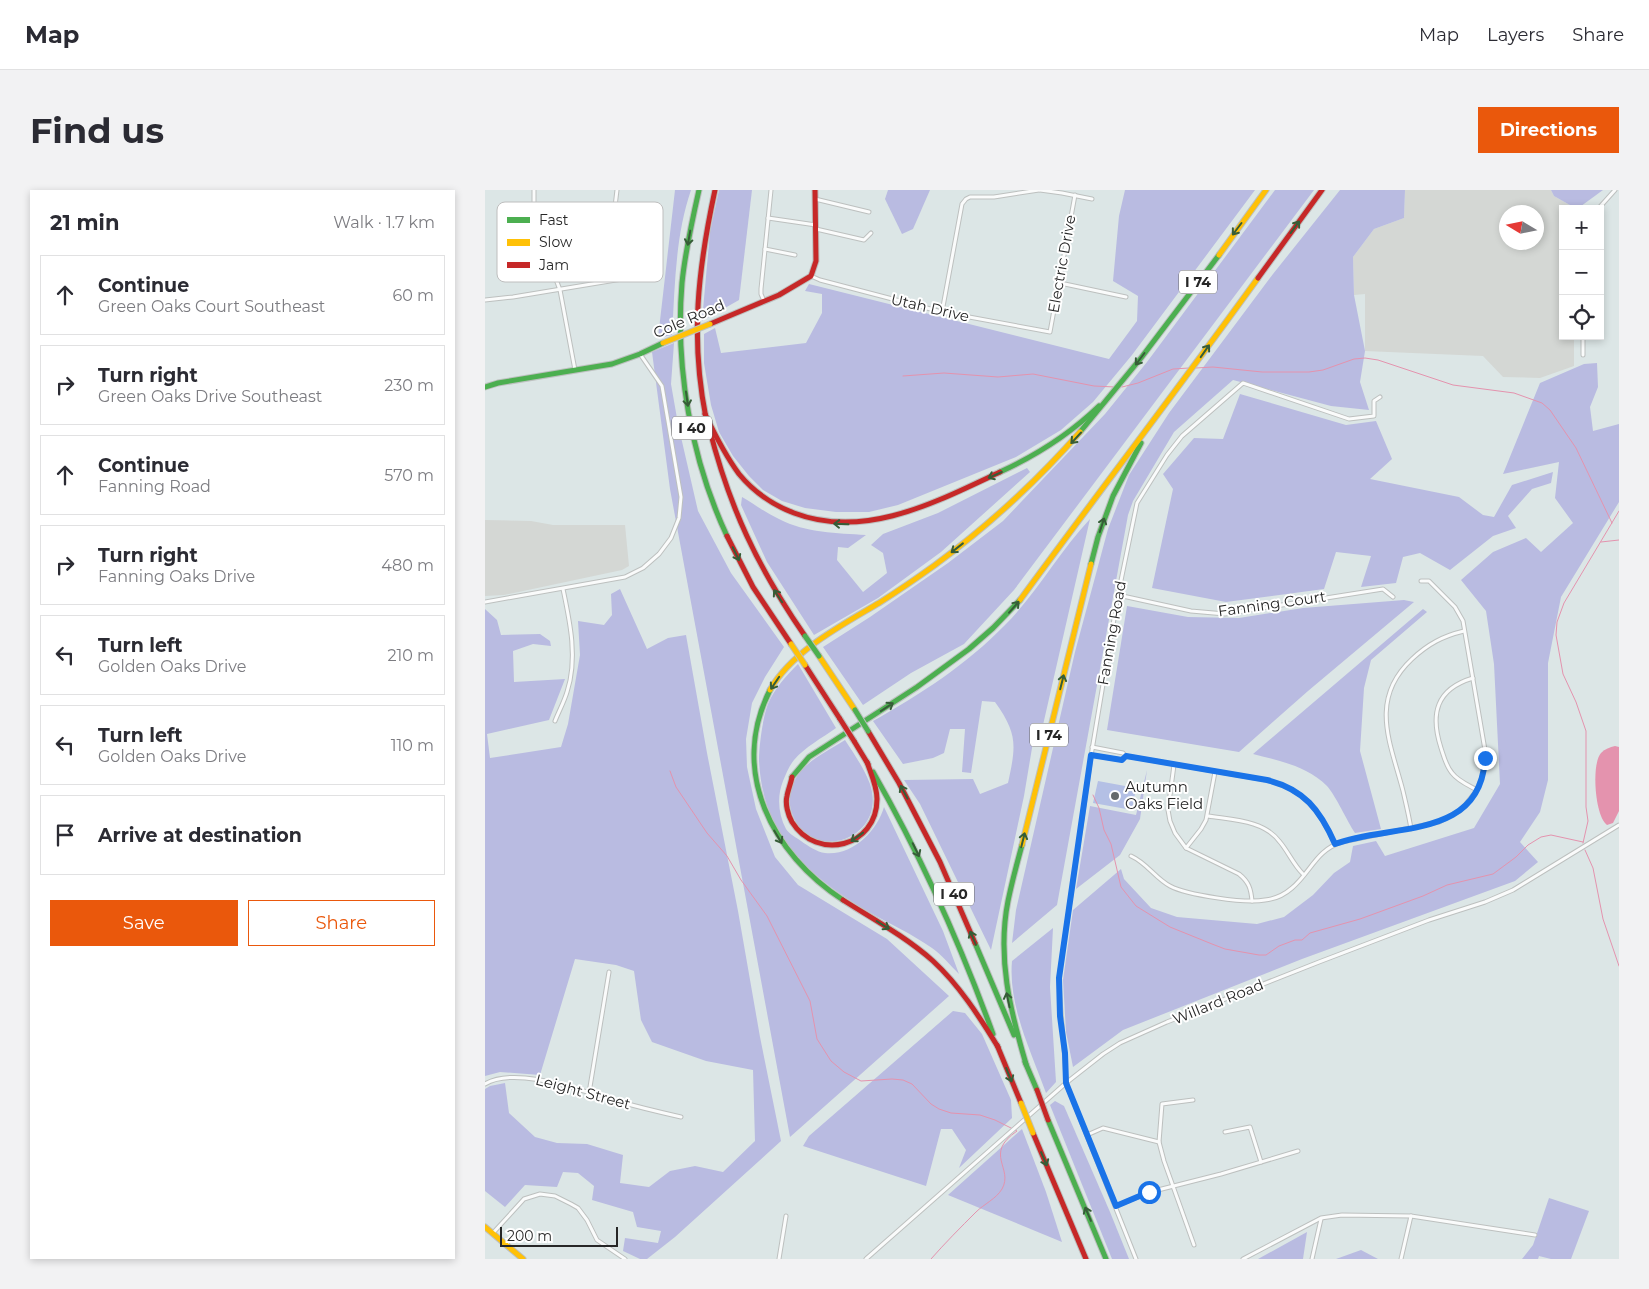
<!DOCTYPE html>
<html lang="en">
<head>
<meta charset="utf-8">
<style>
  :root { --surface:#fff; --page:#f2f2f3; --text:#2b2b33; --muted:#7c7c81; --line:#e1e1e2; --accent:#ea580c }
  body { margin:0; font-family:Montserrat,sans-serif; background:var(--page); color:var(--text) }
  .controls { position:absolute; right:15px; top:15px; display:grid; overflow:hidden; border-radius:0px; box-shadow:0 2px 8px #0003 }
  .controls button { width:45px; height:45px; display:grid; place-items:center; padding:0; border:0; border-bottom:1px solid var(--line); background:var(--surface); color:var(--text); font:25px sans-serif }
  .compass { position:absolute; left:1014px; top:15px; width:45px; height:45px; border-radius:50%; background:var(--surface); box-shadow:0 2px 8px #0003; rotate:280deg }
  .scale { position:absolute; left:15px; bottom:12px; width:118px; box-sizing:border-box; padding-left:5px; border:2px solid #272727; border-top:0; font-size:14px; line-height:18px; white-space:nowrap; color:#272727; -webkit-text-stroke:4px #fff; paint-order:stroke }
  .stop { position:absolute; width:15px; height:15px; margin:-11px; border:4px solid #1a73e8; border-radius:50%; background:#fff }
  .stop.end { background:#1a73e8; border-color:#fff; box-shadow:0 1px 5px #0008 }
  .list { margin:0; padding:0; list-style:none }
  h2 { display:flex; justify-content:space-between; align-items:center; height:65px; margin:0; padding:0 20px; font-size:21px }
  h2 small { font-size:16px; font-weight:400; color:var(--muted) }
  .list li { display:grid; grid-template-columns:32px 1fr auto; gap:15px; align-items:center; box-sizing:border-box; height:80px; margin:0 10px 10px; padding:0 10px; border:1px solid var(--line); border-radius:0px }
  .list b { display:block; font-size:19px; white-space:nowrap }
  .list p { margin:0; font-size:16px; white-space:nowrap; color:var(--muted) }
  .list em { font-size:16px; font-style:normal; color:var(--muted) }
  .actions { display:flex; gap:10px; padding:15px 20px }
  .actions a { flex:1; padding:11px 0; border:1px solid var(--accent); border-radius:0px; text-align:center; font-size:18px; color:var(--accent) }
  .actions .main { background:var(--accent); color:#fff }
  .icon { flex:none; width:28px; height:28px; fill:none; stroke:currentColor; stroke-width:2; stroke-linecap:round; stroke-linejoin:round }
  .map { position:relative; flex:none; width:1134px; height:1069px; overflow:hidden; border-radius:0px }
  header { display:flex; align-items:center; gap:30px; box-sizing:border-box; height:70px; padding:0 25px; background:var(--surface); border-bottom:1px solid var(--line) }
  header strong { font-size:24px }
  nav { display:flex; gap:28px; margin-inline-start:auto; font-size:18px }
  .intro { display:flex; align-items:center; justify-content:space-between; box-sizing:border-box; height:120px; padding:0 30px }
  h1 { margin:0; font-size:35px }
  .button { padding:12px 22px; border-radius:0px; background:var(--accent); color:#fff; font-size:18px; font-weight:700 }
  main { display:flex; gap:30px; padding:0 30px }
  aside { flex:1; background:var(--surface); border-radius:0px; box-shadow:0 2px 8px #0003 }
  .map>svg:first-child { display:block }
</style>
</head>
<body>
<header>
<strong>Map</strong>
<nav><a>Map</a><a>Layers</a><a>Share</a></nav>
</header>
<div class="intro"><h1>Find us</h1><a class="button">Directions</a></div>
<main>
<aside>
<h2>21 min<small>Walk · 1.7 km</small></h2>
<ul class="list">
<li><svg class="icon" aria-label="ahead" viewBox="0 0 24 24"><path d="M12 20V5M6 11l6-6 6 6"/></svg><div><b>Continue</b><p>Green Oaks Court Southeast</p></div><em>60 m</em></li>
<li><svg class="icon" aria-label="right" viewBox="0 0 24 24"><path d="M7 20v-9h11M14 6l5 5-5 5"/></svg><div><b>Turn right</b><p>Green Oaks Drive Southeast</p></div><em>230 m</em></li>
<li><svg class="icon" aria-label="ahead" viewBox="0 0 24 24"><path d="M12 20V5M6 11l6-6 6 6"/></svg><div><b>Continue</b><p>Fanning Road</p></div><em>570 m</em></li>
<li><svg class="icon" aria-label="right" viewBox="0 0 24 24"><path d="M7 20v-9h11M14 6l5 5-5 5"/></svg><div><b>Turn right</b><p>Fanning Oaks Drive</p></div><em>480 m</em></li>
<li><svg class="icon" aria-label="left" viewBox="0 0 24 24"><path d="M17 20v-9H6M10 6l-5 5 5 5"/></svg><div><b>Turn left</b><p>Golden Oaks Drive</p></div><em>210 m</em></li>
<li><svg class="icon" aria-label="left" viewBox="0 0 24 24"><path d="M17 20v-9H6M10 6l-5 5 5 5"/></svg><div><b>Turn left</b><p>Golden Oaks Drive</p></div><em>110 m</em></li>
<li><svg class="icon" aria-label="arrive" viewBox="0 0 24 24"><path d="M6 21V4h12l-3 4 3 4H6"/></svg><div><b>Arrive at destination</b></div></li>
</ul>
<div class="actions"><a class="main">Save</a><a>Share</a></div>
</aside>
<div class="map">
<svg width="1134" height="1069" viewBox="0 0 1134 1069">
  <rect width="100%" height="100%" fill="#dce6e6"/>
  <g fill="#d4d7d4" fill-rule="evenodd">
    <path d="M920,0H1066L1069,6L1092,19H1078V146H1089V176L1055,188L1018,187L998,166L880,161V104L869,105L868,67L889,39L919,28ZM1022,22H1052V52H1022Z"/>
    <polygon points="0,330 46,331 68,335 140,335 144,376 137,380 19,405 0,406"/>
  </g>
  <g fill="#b9bbe1">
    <path d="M190,0H206C190,47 190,96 187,145L173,148Z"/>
    <polygon points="234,0 267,0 254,110 217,131 225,42"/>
    <polygon points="403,0 445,0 428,39 417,44 400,9"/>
    <polygon points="640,0 770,0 647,165 608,212 576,240 531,267 413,315 384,322 351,322 320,318 297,311 278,300 264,286 248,266 234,242 226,215 219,173 219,144 230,138 236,163 321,153 337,123 337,104 320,101 324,94 624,169 652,131 653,106 628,91 634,26"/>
    <polygon points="790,0 829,0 529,400 479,454 426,483 378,515 338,457 385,427 463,373 518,331 620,224 662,172"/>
    <polygon points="855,0 920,0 919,28 889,39 868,67 869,105 880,161 875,192 884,220 846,216 748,190 689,242 648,311 643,325 572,715 527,753 531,720 590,462 623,339 644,285 684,223 788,84"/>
    <polygon points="1066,0 1118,0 1092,19 1069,6"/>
    <polygon points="189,153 186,194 193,234 213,321 246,383 299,457 280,487 267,513 261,549 262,577 271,619 290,667 313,695 402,749 464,806 305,947 185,299 167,162"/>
    <polygon points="1112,173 1113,197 1105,217 1108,241 1134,234 1134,312 1076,407 1063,473 1063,590 1055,622 1035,652 1053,672 1030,691 817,769 638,840 588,877 581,842 578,790 588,720 636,679 639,689 666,718 692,727 772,734 799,727 828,705 849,683 865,672 868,656 891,651 900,666 989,638 1015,594 1009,474 1001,421 976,390 1008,362 1041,348 1056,362 1088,333 1070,308 1074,272 1018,284 1055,193 1099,174"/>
    <polygon points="755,204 861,235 891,231 907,269 885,289 974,307 998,325 1009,327 1027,295 1068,282 1066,293 1047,299 1023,326 1031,338 1008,346 965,380 935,363 918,367 911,393 876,397 886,366 851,362 839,399 741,412 667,398 688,299 678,284 709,248 738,249"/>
    <path d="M542,278L545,282L456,362L393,408L329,445L282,372L256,315L257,307C269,314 281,323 294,329C321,343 352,343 381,345L363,358L353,357L352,370L378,402L402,383L398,363L386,355L398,344L453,323Z"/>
    <path d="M605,329L558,535L548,552L539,606L506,760L435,614L419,590L488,589L495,604L523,593C531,556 533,544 510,512L497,511L486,583L477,582L480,539H465L459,563L448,568L418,574L388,531C436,504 481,475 520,435C552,403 574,362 605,329Z"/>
    <polygon points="135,399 162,459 183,448 201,445 222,563 253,721 275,847 296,951 190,1047 162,1069 155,1069 138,1061 140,1048 173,1053 176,1041 152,1037 148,1022 107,1010 109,996 93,983 78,982 72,997 40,995 20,1017 0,1001 0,899 5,896 20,893 24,923 50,947 72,953 102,954 138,965 135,993 164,997 185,981 210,976 238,982 270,951 268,880 221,871 167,852 156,830 149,781 131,775 90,769 55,885 15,882 0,886 0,419 12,430 16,445 55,444 65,451 66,456 48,454 28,461 29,492 80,489 64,530 2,544 5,568 76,557 83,534 95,465 93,431 119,435 127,425 126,404"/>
    <polygon points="919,410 929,412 823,501 754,562 622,540 642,416 703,427 754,428 818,418"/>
    <path d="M938,419L942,422L886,470L879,498L875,561L896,639L870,643C862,631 851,606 842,596C822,576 795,571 768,564Z"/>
    <path d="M313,474L351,538C337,548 320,557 309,570C304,576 301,584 298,591C292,606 293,624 301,639C304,644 312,648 316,651C323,656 332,662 340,663C368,666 392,641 399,617L458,741L474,784C465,775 457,765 447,758C427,744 405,734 384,722C323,686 277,645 274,570C274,556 278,526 283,514C289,499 302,485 313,474Z"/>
    <path d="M360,550C369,564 379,578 385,594C404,650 322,677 306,620C302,606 307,592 316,581C327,568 346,559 360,550Z"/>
    <polygon points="662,580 655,629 635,665 591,699 605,616 651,625"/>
    <path d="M568,738L565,797L571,892L561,903C546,861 523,816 527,771Z"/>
    <polygon points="468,821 480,823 497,844 526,910 527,928 474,978 481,960 467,939 456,939 441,996 318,956 324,946"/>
    <polygon points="570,911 579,916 625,1022 644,1069 627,1069 565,915"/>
    <polygon points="537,939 561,1002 577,1052 463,1005"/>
    <polygon points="1064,1008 1104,1021 1086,1069 1066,1069 1054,1066 1053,1069 1037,1069 1048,1055"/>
    <polygon points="822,1042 818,1069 773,1069"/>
    <polygon points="876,1060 893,1069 851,1069"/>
  </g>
  <polygon fill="#b4c0e5" points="613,591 651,598 647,620 608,613"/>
  <path fill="#e493ae" d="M1130,556L1134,557V621L1128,633L1122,635C1110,627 1106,574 1116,563C1120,559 1125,557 1130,556Z"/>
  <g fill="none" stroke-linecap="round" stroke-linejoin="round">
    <g stroke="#e493ae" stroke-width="1">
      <polyline points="711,178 728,177 777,182 824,182 838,180 869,169 880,168 893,170 968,195 1029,203 1057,213 1065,220 1091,258 1127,333"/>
      <polyline points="418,186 459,183 513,187 548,184 609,196 630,197"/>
      <polyline points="637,197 653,193 688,179 704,178"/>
      <polyline points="1116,352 1134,350"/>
      <path d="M185,581L191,597L222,643L242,666L256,690L282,726L325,811L332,849L346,871L359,882L376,891L407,889L418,890L427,894L446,914L454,919L466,923L495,925L510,930L532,941C498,964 529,978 517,999C511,1009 499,1014 491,1022C476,1037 460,1053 446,1069"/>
      <polyline points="608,605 614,618 619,640 626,654 636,697 651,716 685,737 727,754 740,759 774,765 781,765 794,756 810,750 817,750 825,743 875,729 938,706 962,695 1008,684 1031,667 1043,655 1056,647 1066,645 1098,652"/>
      <polyline points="1098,653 1103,631 1101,617 1101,541 1091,512 1078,484 1071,445 1072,432 1079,413 1134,321"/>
      <polyline points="1100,660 1108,678 1118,729 1134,776"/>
    </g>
    <defs>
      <g id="street">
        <polyline points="49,0 49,26 51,36 75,100 90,180"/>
        <path d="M132,0C127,30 134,59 139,89"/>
        <polyline points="555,0 577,3 607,9"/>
        <polyline points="330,9 384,22"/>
        <polyline points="1113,19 1130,0"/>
        <polyline points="283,28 331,35"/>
        <polyline points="331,39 379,50 386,43"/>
        <polyline points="280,59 310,65"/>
        <polyline points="326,86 335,90 457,122 565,142 590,5"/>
        <polyline points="575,93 641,107"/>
        <polyline points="0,110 28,107 149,87"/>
        <polyline points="279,111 276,104 276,99 286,0"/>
        <polyline points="457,122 477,14 481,9 485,7 509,7 554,0"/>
        <polyline points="1098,165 1098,146"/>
        <polyline points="633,405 706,421 740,424 898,399 908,407"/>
        <polyline points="0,412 140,387 158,378 174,364 186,348 194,328 196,307 177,196 155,164"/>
        <path d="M988,488C951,499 945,524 956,558C959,567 961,576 967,583C973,591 983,595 992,600"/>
        <path d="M70,531C74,521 79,512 82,502C93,469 85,432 78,399"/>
        <path d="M607,557L638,563L641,566L781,590C819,599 835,621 850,654"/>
        <polyline points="606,565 637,570 641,566"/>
        <path d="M689,575L683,620L685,631L690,643L701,658L754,684C764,692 766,699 767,711"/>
        <path d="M723,626C747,630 779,630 795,652C804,663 808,674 818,684"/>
        <path d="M926,639C924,626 921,614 918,601C906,554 883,510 927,469C943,454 958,446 979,441"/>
        <polyline points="701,658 716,639 721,630 730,582"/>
        <path d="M646,666C662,673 670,688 685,696C702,705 761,714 780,710C790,709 799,705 807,698C826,682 831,660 857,652L954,632L976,620L992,600L998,584L1000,560L978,431L970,417L944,391H936"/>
        <path d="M0,894C31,875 99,902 132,911C153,917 174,922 196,927"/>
        <polyline points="104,903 124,782"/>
        <polyline points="708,910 677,914 674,952 679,971 709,1055"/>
        <polyline points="740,942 765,937 776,972"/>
        <polyline points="602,945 618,938 674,952"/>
        <polyline points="631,1016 665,1002 736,984 813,961"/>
        <polyline points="8,1043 39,1009 55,1004 70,1006 86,1014 93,1018 102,1030 112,1050 140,1069"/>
        <polyline points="294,1069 301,1026"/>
        <polyline points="381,1069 581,893 618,864 635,853 682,832 834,772 944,730 1000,712 1028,700 1134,635"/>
        <path d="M651,1069L581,893C580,858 575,823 574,788L607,560L633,405L652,313L682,265L697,246L758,193L864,229L889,226V211L895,207"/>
        <polyline points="758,1069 836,1028 857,1025 926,1026 1050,1045"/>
        <polyline points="827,1069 836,1029"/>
        <polyline points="916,1069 926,1026"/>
      </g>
      <g id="fast">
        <path d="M214,0C207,31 200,62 197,93C190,177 206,269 242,346"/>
        <polyline points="0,197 13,193 127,174 155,164 178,153"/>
        <polyline points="595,242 656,168 734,65"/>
        <path d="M515,282C552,265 585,244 614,216"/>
        <polyline points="606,374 613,347 628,306 656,253"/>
        <path d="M285,500C244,581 287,664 358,710"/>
        <path d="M388,582C436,666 475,753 508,844"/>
        <polyline points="307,587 324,567 432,497 484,459 508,438 535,410"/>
        <path d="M537,655C532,673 527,692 523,711C512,767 525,820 541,874"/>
        <polyline points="490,753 529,845"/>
        <polyline points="540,872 552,900"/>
        <polyline points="563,930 621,1069"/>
      </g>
      <g id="slow">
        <polyline points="734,65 781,0"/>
        <path d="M535,410C614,302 695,196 773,88"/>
        <polyline points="334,466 370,520"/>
        <path d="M285,500C307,461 357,435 394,413C413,401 432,388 450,375C503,336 552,291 595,242"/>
        <polyline points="537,655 606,374"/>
        <polyline points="0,1037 38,1069"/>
      </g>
      <g id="jam">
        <polyline points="773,88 837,0"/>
        <polyline points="225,134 294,105 326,86 331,71 330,0"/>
        <path d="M220,224C230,245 240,265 254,284C268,301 288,315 309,323C380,350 451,312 515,282"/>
        <path d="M221,228C205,148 213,79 230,0"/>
        <path d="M224,237C244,317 273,378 320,446"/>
        <polyline points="242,346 268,397 306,454"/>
        <polyline points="320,475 355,529"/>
        <polyline points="383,541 414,593 455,672 490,753"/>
        <polyline points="369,551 383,574"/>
        <path d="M307,587C306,593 303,600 302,606C300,614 303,625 307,632C332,672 392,657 392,609C392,596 386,584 382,572"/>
        <path d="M358,710C388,729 421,747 448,771C474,795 494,826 513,857"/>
        <polyline points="512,855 536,913"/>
        <polyline points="548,943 601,1069"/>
      </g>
    </defs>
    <use href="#street" stroke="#bdc0bf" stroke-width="5"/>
    <use href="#fast" stroke="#bdc0bf" stroke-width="7"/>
    <use href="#slow" stroke="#bdc0bf" stroke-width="7"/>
    <use href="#jam" stroke="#bdc0bf" stroke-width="7"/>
    <use href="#street" stroke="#fafbfb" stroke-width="3"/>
    <use href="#fast" stroke="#4caf50" stroke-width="5"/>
    <use href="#slow" stroke="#ffc107" stroke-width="5"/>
    <use href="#jam" stroke="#c62828" stroke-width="5"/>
    <defs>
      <g id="fast-bridge">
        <polyline points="320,446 334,466"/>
        <polyline points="370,520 383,541"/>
      </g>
      <g id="slow-bridge">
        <polyline points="178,153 225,134"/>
        <polyline points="306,454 320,475"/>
        <polyline points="536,913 548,943"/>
      </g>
      <g id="jam-bridge">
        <polyline points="355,529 369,551"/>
        <polyline points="552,900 563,930"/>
      </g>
    </defs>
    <use href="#fast-bridge" stroke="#bdc0bf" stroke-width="7" stroke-linecap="butt"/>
    <use href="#slow-bridge" stroke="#bdc0bf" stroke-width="7" stroke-linecap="butt"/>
    <use href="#jam-bridge" stroke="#bdc0bf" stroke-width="7" stroke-linecap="butt"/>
    <use href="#fast-bridge" stroke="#4caf50" stroke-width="5"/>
    <use href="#slow-bridge" stroke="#ffc107" stroke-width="5"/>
    <use href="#jam-bridge" stroke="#c62828" stroke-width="5"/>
  </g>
  <defs><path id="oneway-shaft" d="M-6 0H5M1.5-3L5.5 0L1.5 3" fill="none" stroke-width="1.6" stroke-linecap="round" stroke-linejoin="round" transform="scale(1.25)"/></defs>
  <g stroke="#365d37">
    <use href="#oneway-shaft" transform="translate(810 37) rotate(-54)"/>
    <use href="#oneway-shaft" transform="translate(752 39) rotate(127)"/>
    <use href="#oneway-shaft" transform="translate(204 48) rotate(100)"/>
    <use href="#oneway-shaft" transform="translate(720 161) rotate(-55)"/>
    <use href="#oneway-shaft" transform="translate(655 169) rotate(127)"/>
    <use href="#oneway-shaft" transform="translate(202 209) rotate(82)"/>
    <use href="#oneway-shaft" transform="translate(591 248) rotate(133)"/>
    <use href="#oneway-shaft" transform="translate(510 285) rotate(156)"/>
    <use href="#oneway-shaft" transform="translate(356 334) rotate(-178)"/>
    <use href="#oneway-shaft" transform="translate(617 335) rotate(-72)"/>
    <use href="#oneway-shaft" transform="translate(472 358) rotate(142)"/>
    <use href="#oneway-shaft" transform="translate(251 364) rotate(64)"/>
    <use href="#oneway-shaft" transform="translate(293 406) rotate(-124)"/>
    <use href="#oneway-shaft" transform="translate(529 417) rotate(-49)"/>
    <use href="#oneway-shaft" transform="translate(577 492) rotate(-76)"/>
    <use href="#oneway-shaft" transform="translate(290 493) rotate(124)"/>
    <use href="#oneway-shaft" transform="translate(402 517) rotate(-33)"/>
    <use href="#oneway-shaft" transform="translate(419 602) rotate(-118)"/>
    <use href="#oneway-shaft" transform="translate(293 647) rotate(59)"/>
    <use href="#oneway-shaft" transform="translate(372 647) rotate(144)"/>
    <use href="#oneway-shaft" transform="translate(538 650) rotate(-76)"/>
    <use href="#oneway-shaft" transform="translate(431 660) rotate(64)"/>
    <use href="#oneway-shaft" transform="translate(398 735) rotate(32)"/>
    <use href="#oneway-shaft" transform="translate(488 748) rotate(-113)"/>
    <use href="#oneway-shaft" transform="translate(523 810) rotate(-102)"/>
    <use href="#oneway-shaft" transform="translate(524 885) rotate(68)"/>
    <use href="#oneway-shaft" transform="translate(559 969) rotate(67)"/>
    <use href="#oneway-shaft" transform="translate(603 1024) rotate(-113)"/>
  </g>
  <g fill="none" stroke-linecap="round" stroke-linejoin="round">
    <path stroke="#1a73e8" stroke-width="6" d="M664,1002L631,1016L581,893L580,863L575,826L574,788L606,565L637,570L641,566L782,590C819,599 835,620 850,654C905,633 996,651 1000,568"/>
  </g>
  <circle fill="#666a6a" stroke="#fff" stroke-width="2" cx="630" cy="606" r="5"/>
  <g text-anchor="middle" stroke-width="4" stroke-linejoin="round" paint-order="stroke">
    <g fill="#fff" stroke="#686868" stroke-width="1">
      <rect x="694" y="80.5" width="38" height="23" rx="4"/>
      <rect x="187" y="226.5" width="40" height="23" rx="4"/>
      <rect x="545" y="533.5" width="38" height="23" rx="4"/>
      <rect x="449" y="692.5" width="40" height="23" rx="4"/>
    </g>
    <g font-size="14" font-weight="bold" fill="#272727">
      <text x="713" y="97">I 74</text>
      <text x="207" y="243">I 40</text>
      <text x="564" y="550">I 74</text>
      <text x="469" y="709">I 40</text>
    </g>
    <g font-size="15" fill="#272727" stroke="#fff">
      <text transform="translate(577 74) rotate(-80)" y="5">Electric Drive</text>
      <text transform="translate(445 118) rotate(13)" y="5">Utah Drive</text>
      <text transform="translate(204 129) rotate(-23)" y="5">Cole Road</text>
      <text transform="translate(787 414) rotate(-8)" y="5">Fanning Court</text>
      <text transform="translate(627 443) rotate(-80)" y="5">Fanning Road</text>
      <text transform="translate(733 812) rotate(-22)" y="5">Willard Road</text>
      <text transform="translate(98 902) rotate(15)" y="5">Leight Street</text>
    </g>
    <g font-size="15" fill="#272727" stroke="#fff" text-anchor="start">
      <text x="640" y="602">Autumn<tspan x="640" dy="17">Oaks Field</tspan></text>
    </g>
  </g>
  <rect x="12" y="12" width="166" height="80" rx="8" fill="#fff" stroke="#bebebe" stroke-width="1"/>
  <rect x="22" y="27" width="23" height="6" fill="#4caf50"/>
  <rect x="22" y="49" width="23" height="7" fill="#ffc107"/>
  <rect x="22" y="72" width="23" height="6" fill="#c62828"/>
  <g font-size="14" fill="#272727">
    <text x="54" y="35">Fast</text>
    <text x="54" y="57">Slow</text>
    <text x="54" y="80">Jam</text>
  </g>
</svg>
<div class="controls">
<button>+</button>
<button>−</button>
<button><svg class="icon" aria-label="locate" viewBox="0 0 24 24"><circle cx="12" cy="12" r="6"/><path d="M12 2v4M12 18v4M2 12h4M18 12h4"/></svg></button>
</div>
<svg class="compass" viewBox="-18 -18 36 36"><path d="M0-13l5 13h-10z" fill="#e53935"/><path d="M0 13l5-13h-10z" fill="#7c7c81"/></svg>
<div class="scale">200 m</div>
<div class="stop" style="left:664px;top:1002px"></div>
<div class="stop end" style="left:1000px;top:568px"></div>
</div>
</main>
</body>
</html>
